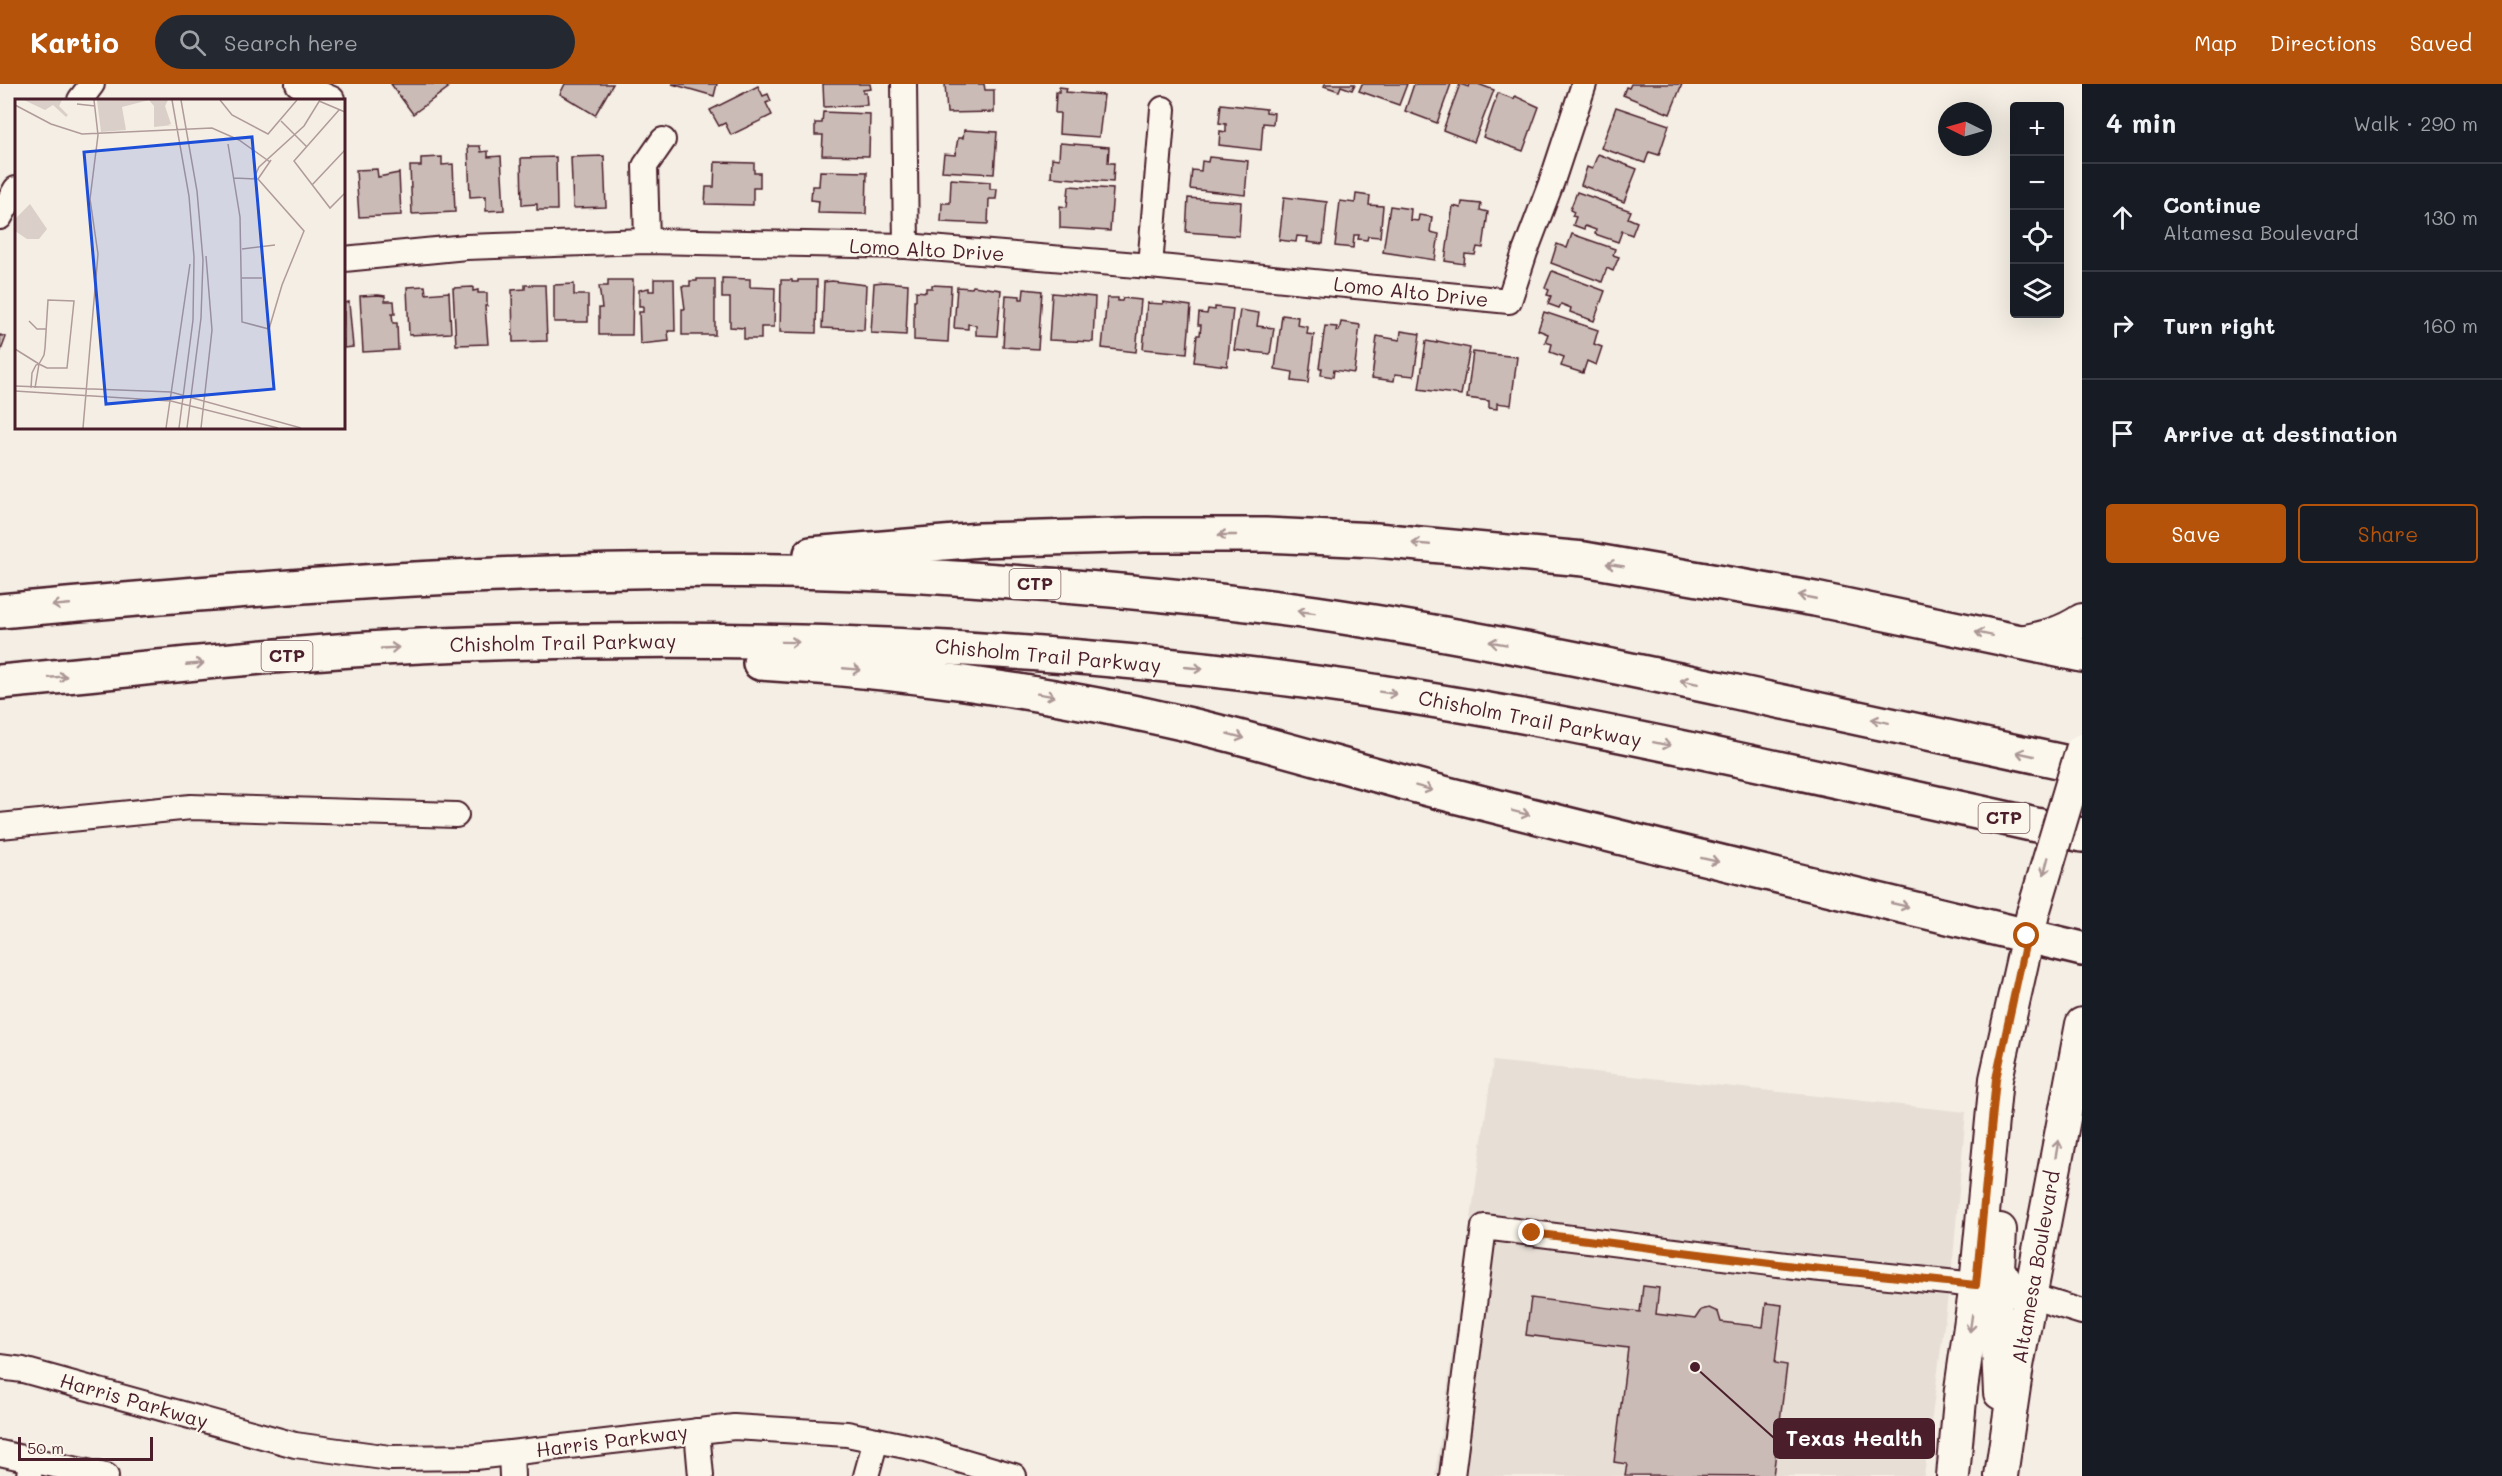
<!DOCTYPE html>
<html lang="en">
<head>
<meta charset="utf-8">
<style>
  :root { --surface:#171b24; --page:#242831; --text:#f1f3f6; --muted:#9ea1a6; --line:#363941; --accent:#b45309 }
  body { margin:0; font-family:Mali,sans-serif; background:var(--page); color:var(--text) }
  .controls { position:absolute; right:18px; top:18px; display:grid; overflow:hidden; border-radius:6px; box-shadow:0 6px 24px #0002 }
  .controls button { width:54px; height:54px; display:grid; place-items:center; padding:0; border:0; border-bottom:2px solid var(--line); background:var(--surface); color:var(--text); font:30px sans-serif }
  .compass { position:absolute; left:1938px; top:18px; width:54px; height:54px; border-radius:50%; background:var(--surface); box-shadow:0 6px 24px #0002; rotate:275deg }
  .scale { position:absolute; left:18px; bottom:15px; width:135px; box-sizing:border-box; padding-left:6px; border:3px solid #4a1f2b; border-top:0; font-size:16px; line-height:21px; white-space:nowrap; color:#4a1f2b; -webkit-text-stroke:4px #fbf7ec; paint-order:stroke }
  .stop { position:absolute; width:18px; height:18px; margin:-14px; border:4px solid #b45309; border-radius:50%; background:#fff }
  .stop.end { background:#b45309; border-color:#fff; box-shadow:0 2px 6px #0008 }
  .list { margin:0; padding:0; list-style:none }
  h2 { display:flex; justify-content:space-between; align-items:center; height:78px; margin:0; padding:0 24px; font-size:26px }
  h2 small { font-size:20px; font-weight:400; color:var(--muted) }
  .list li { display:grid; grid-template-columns:39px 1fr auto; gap:18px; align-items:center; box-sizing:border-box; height:108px; padding:0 24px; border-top:2px solid var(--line) }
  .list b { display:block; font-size:22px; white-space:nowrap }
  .list p { margin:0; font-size:20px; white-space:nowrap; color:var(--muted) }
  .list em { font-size:20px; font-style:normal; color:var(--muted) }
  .actions { display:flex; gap:12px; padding:18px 24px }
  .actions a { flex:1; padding:14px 0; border:2px solid var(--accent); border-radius:6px; text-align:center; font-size:21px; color:var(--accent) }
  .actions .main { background:var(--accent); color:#fff }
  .icon { flex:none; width:33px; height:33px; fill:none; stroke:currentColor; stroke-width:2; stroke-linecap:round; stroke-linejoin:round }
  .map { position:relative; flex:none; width:2082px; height:1392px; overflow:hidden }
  header { display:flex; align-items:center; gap:36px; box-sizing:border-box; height:84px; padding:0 30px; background:var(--accent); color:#fff }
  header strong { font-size:28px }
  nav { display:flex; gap:33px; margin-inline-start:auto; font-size:21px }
  .search { width:420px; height:54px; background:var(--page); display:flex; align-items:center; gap:15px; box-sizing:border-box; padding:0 21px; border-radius:33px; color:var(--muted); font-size:22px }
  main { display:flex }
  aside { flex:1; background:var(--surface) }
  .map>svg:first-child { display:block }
</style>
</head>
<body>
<header>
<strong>Kartio</strong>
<div class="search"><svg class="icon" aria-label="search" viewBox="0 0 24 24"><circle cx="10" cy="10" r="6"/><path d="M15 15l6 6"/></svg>Search here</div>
<nav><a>Map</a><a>Directions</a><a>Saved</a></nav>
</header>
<main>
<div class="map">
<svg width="2082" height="1392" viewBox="0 0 2082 1392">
  <rect width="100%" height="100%" fill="#f4eee4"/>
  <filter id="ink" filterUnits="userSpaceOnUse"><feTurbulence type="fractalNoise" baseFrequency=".0167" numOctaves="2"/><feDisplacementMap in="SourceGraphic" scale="12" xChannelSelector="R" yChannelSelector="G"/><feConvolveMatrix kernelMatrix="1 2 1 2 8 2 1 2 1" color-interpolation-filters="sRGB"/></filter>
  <g filter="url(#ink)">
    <polygon fill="#e7dfd6" points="1493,977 1966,1028 1953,1174 1924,1392 1435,1392"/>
    <g fill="#cabbb6" stroke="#4a1f2b" stroke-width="1.5">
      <polygon points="391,0 445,0 448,4 413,30"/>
      <polygon points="565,0 613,0 595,31 560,10"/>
      <polygon points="672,0 717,0 714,12"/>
      <polygon points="823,0 870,0 871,5 863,6 863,9 866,9 867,21 824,23"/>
      <polygon points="945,0 984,0 985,6 994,6 994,28 947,29"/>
      <polygon points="1325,0 1355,0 1352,6 1341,2 1339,7 1324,2"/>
      <polygon points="1362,0 1407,0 1399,21 1359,7"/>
      <polygon points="1414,0 1451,0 1437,39 1405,27"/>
      <polygon points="1460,0 1469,3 1470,0 1478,0 1494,6 1474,58 1443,46"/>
      <polygon points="1631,0 1682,0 1670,30 1623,11 1626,3 1629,4"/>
      <polygon points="758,2 763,12 768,10 771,17 766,19 772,31 731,51 725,39 719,42 710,26"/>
      <polygon points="1059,3 1067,4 1066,8 1104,11 1099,53 1059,50 1060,29 1055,29 1056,8 1059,8"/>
      <polygon points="1498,9 1514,15 1515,12 1539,23 1523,67 1483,53"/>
      <polygon points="1221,20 1266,25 1266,28 1274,29 1273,40 1263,39 1261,66 1219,61 1220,47 1226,48 1226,40 1219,39"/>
      <polygon points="1616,23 1669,41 1659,71 1649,68 1645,79 1601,64"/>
      <polygon points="823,28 870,30 869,72 822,71 823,51 815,51 815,39 822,39"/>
      <polygon points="964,46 997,48 994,90 942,87 944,70 955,71 958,54 963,54"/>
      <polygon points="1060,59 1109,63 1108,79 1114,79 1113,98 1051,93 1052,74 1059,75"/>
      <polygon points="468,62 480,62 481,68 488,67 488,73 501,72 504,126 486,127 486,112 470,113"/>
      <polygon points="1598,70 1637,85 1624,118 1581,101 1587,83 1592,85"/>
      <polygon points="604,72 606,123 573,124 571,73"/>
      <polygon points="442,73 442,81 453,80 455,128 412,130 410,82 421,82 421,74"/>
      <polygon points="556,73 557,126 537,126 537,120 522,121 521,74"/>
      <polygon points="1209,73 1248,77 1245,111 1190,105 1192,86 1201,87 1202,77 1208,78"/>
      <polygon points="715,78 754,79 754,89 760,89 760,104 753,104 753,121 705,120 706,103 714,103"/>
      <polygon points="377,85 378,93 399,89 401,131 359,133 356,86"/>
      <polygon points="820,87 867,88 866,130 818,129 819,117 811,116 812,102 819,102"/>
      <polygon points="951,95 990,98 990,105 997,105 996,115 989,115 988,140 941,138 942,119 950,119"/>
      <polygon points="1069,102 1113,105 1110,147 1060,144 1060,122 1067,123"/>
      <polygon points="1577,108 1631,127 1628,134 1637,138 1632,151 1622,147 1618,158 1595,150 1596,146 1585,142 1584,145 1573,141 1576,133 1572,132 1574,128 1570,126"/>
      <polygon points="1356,110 1370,112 1369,121 1383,122 1380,153 1368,152 1367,156 1358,155 1359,151 1354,151 1353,164 1335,162 1340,117 1355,119"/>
      <polygon points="1284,113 1327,118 1323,160 1307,158 1308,153 1297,152 1296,158 1279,156"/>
      <polygon points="1188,114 1241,118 1239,152 1186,148"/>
      <polygon points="1462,118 1481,120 1480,126 1488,128 1483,164 1477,163 1475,171 1465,170 1464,180 1445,177 1453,122 1461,124"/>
      <polygon points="1390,122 1411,125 1410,136 1418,137 1419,131 1432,133 1430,148 1439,150 1435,176 1383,168"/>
      <polygon points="1572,150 1615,165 1613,171 1619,173 1613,187 1607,184 1602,198 1551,179 1557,160 1567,164"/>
      <polygon points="1552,187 1605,207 1594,237 1570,228 1571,224 1561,220 1559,224 1548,220 1551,212 1547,211 1549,206 1545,204"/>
      <polygon points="722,194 750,195 750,203 775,204 774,243 761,243 761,255 744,255 744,244 730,243 730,214 722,214"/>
      <polygon points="654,195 674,195 675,247 668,247 669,257 640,260 639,228 643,228 643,222 639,222 639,206 649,204 649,207 654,207"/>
      <polygon points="697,195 715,195 715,251 682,251 682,225 685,225 682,202 690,202 690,197 697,197"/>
      <polygon points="608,196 633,196 632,251 599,251 599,224 602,224 599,202 608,202"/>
      <polygon points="781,196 792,196 792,198 798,198 798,196 817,196 816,249 780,248"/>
      <polygon points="832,197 866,201 864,246 822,244 824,198"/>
      <polygon points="884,198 908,200 906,251 871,249 874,199"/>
      <polygon points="574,200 574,211 588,211 588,238 554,238 554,201"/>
      <polygon points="525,201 545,201 547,257 513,258 512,206 525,205"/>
      <polygon points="932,201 951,202 948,258 914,256 914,216 916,216 916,207 926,208 926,204 932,204"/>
      <polygon points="425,202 426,210 449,208 451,249 409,251 407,203"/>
      <polygon points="973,202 1001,206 997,252 976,251 976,241 968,240 968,245 954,244 957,203 972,204"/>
      <polygon points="473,203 473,207 478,206 478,209 487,209 487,222 485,222 488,260 456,261 453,204"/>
      <polygon points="1024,205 1042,207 1038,265 1003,263 1006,211 1020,212 1020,215 1023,215"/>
      <polygon points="1052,209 1095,213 1093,258 1049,256"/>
      <polygon points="378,211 385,212 385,217 394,217 395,230 392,230 393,239 397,239 398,266 363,268 360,212"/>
      <polygon points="1107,214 1118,214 1118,217 1122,217 1123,214 1141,216 1136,268 1102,264"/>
      <polygon points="349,218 353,263 344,264 344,219"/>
      <polygon points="1163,218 1191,222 1187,269 1143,265 1147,219 1163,220"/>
      <polygon points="1215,223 1233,225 1227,282 1194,278 1197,251 1200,251 1201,241 1198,241 1199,229 1207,230 1208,225 1215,226"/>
      <polygon points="1240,226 1259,229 1257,242 1274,244 1270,270 1234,266"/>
      <polygon points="1544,228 1598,246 1594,260 1602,263 1596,281 1587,277 1583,289 1561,282 1564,273 1550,268 1552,260 1545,258 1548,250 1538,246"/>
      <polygon points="1282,231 1298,233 1297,241 1308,243 1307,250 1314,251 1308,299 1292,297 1293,288 1275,285"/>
      <polygon points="1341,238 1360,241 1354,289 1334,286 1333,293 1321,291 1322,284 1319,284 1325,242 1337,243 1336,247 1339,247"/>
      <polygon points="1401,247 1420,250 1414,292 1395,290 1394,297 1372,294 1377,252 1400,256"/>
      <polygon points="0,251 6,253 0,269"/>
      <polygon points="1426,257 1437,259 1437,257 1470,264 1461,311 1419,305"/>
      <polygon points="1473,268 1517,273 1511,321 1497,319 1497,325 1489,324 1489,317 1467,314"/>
      <polygon points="1643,1202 1659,1204 1656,1230 1695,1235 1701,1226 1709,1224 1718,1228 1721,1238 1763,1243 1766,1219 1782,1221 1775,1279 1787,1281 1773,1392 1625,1391 1627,1380 1614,1378 1628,1264 1526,1251 1531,1214 1640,1228"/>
    </g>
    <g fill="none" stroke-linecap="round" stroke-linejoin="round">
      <defs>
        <g id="minor">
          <polyline points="298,0 332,15"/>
          <polyline points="904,0 906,162"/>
          <polyline points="80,16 92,0"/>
          <polyline points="0,133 16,105"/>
          <polyline points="647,157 645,82 663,56"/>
          <polyline points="344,175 466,163 647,157 906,162 1150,182 1509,217 1525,168 1552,97 1584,0"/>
          <polyline points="1150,182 1163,25"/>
          <polyline points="0,742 191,723 456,731"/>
          <polyline points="2030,1212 2082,1228"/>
          <polyline points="0,1283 23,1286 295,1361 390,1374 475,1373 734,1343 847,1350 925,1366 1014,1392"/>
          <polyline points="697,1347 701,1392"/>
          <polyline points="0,1369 31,1376"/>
          <polyline points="511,1369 512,1392"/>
          <polyline points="29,1392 31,1376 106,1392"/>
          <polyline points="866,1392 876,1356"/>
          <polyline points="1452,1392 1484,1143 1802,1183 1976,1201"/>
        </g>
        <g id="major">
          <path d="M2020,558C2043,554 2063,549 2082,536"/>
          <polyline points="2000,1146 1998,1185 2009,1203 2030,1212"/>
          <polyline points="1976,1201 1988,1209 1996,1224 2000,1309"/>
          <polyline points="1953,1392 1961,1305 1976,1201 1996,995 2033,829"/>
          <polyline points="2001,1392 2017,1282 2082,940"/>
        </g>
        <g id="highway">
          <polyline points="811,470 980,456 1145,451 1265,451 1376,456 1584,475 1815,515 2082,571"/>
          <path d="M0,527C322,498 646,472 970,495C1085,503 1202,513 1316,529C1459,550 1600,579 1741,609C1855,633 1969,657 2082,682"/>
          <path d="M760,579C905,587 1049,608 1191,641C1283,663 1374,692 1467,715C1671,767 1877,816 2082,865"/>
          <path d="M0,598C147,585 294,567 442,561C727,549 1012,559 1295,596C1560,630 1821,695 2082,751"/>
        </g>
      </defs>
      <use href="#minor" stroke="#4a1f2b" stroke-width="28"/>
      <use href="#major" stroke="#4a1f2b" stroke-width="36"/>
      <use href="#highway" stroke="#4a1f2b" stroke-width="38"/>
      <use href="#minor" stroke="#fbf7ec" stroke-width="24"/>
      <use href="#major" stroke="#fbf7ec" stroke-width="32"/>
      <use href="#highway" stroke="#fbf7ec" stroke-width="33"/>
      <defs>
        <polyline id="major-bridge" points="2033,829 2082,666"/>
      </defs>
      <use href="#major-bridge" stroke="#4a1f2b" stroke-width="36" stroke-linecap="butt"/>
      <use href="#major-bridge" stroke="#fbf7ec" stroke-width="32"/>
    </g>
    <defs><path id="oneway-shaft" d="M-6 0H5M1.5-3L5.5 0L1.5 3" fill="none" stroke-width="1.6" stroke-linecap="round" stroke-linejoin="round" transform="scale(1.5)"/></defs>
    <g stroke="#ab9695">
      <use href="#oneway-shaft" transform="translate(1227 451) rotate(-180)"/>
      <use href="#oneway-shaft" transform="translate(1421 460) rotate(-175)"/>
      <use href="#oneway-shaft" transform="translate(1615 481) rotate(-171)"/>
      <use href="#oneway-shaft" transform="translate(1807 513) rotate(-169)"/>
      <use href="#oneway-shaft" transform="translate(61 521) rotate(175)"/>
      <use href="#oneway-shaft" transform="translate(1306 528) rotate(-173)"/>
      <use href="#oneway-shaft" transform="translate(1984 550) rotate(-168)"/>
      <use href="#oneway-shaft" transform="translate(790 558) rotate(1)"/>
      <use href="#oneway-shaft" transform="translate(1498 559) rotate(-170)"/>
      <use href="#oneway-shaft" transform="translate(390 564) rotate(-3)"/>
      <use href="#oneway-shaft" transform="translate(195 580) rotate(-5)"/>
      <use href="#oneway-shaft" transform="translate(1194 584) rotate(6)"/>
      <use href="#oneway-shaft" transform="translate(852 585) rotate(5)"/>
      <use href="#oneway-shaft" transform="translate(58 593) rotate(-5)"/>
      <use href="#oneway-shaft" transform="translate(1689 598) rotate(-168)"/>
      <use href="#oneway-shaft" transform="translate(1388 609) rotate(9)"/>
      <use href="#oneway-shaft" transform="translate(1046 611) rotate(9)"/>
      <use href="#oneway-shaft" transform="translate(1880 637) rotate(-168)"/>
      <use href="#oneway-shaft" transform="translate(1236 652) rotate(15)"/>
      <use href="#oneway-shaft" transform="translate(1662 660) rotate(12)"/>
      <use href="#oneway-shaft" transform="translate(2025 670) rotate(-167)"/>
      <use href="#oneway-shaft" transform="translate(1424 704) rotate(15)"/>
      <use href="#oneway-shaft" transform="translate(1521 729) rotate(14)"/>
      <use href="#oneway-shaft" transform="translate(1710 776) rotate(13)"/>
      <use href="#oneway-shaft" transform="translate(2046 782) rotate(105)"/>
      <use href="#oneway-shaft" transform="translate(1900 821) rotate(13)"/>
      <use href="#oneway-shaft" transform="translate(2057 1065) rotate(-80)"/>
      <use href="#oneway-shaft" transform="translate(1971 1239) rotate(98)"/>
    </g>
  </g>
  <g fill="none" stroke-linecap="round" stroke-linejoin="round" filter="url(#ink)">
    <polyline stroke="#b45309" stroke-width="8" points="1532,1149 1802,1183 1976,1201 1996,995 2027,852"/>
  </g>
  <g text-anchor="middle" stroke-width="4.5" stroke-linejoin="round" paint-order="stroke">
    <g fill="#fbf7ec" stroke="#7f6065" stroke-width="1.5">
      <rect x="1009.5" y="485" width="51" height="30" rx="4.5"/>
      <rect x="261.5" y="557" width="51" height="30" rx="4.5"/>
      <rect x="1978.5" y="719" width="51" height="30" rx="4.5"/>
    </g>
    <g font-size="18" font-weight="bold" fill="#4a1f2b">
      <text x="1035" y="506">CTP</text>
      <text x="287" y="578">CTP</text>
      <text x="2004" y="740">CTP</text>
    </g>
    <g font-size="20" fill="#4a1f2b" stroke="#fbf7ec">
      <text transform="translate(927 166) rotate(3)" y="7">Lomo Alto Drive</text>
      <text transform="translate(1411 208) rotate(6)" y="7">Lomo Alto Drive</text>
      <text transform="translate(563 559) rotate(-1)" y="7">Chisholm Trail Parkway</text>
      <text transform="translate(1048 572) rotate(5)" y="7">Chisholm Trail Parkway</text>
      <text transform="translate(1530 635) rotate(11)" y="7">Chisholm Trail Parkway</text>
      <text transform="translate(2036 1183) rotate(-80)" y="7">Altamesa Boulevard</text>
      <text transform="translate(134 1317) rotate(16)" y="7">Harris Parkway</text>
      <text transform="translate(612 1357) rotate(-7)" y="7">Harris Parkway</text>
    </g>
  </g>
  <g transform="translate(15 15)">
    <rect width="330" height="330" fill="#f4eee4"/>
    <path d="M9,1H47L44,7L53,16L51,18L38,6L30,11ZM82,1H153L150,7L156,25L153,26H158L139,28V7L134,1L107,8L111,31L86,33ZM15,105L32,130L24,140H12L0,132V120Z" fill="#dbd0c9"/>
    <path fill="none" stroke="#b09b9a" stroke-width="1.5" d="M157,1L174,97L179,158L178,221L164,329M166,1L182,92L188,161L186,219L172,329M205,1L217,16L253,35L282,1M304,2L330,13M62,5L80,7M0,6L36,25L67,35L197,29L224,41L255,63M324,11L279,62L315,109L330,94M266,22L292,48M213,45L225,118L227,223L254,230L267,186L289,132L243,80L219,79M239,79L244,68L289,27L305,1M243,80L256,61M297,86L330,51M227,150L260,146M227,179H247M14,222L22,230H31M0,250L24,265L32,269H52L59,202L33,201L30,249L29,256L24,265L21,266L17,274L16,289M0,287L156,293L286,329M20,289L24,265M0,292L156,302L263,329M68,329L83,155L75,100L83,36L79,1M151,329L175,165M186,329L197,231L191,157"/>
    <path fill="#1d4ed8" fill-opacity="0.15" stroke="#1d4ed8" stroke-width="3" d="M237,38L259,290L91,305L69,53Z"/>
    <rect width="330" height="330" fill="none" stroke="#4a1f2b" stroke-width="3"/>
  </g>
  <path fill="none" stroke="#4a1f2b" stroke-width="2" d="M1695 1283L1774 1354"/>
  <circle fill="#4a1f2b" stroke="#fbf7ec" stroke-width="2" cx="1695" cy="1283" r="6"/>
  <rect fill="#4a1f2b" stroke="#4a1f2b" stroke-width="2" x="1774" y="1335" width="160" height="39" rx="6"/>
  <g font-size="21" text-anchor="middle" font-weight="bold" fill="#fff">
    <text x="1854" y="1362">Texas Health</text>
  </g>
</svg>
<div class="controls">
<button>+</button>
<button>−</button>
<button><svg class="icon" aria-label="locate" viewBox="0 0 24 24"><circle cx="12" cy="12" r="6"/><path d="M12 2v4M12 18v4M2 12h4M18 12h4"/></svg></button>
<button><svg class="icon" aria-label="layers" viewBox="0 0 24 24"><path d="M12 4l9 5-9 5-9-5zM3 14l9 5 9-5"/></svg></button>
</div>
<svg class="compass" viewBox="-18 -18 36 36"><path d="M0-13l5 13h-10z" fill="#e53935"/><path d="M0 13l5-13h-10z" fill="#9ea1a6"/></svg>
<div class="scale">50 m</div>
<div class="stop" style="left:2027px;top:852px"></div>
<div class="stop end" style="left:1532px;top:1149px"></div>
</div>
<aside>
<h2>4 min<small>Walk · 290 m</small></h2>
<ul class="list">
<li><svg class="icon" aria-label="ahead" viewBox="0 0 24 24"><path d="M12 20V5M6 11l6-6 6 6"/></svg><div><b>Continue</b><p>Altamesa Boulevard</p></div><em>130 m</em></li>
<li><svg class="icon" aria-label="right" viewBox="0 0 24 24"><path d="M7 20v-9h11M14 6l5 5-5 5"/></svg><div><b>Turn right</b></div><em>160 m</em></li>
<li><svg class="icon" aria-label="arrive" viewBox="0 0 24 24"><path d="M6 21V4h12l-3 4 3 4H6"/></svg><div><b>Arrive at destination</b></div></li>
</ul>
<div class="actions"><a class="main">Save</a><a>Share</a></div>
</aside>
</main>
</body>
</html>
